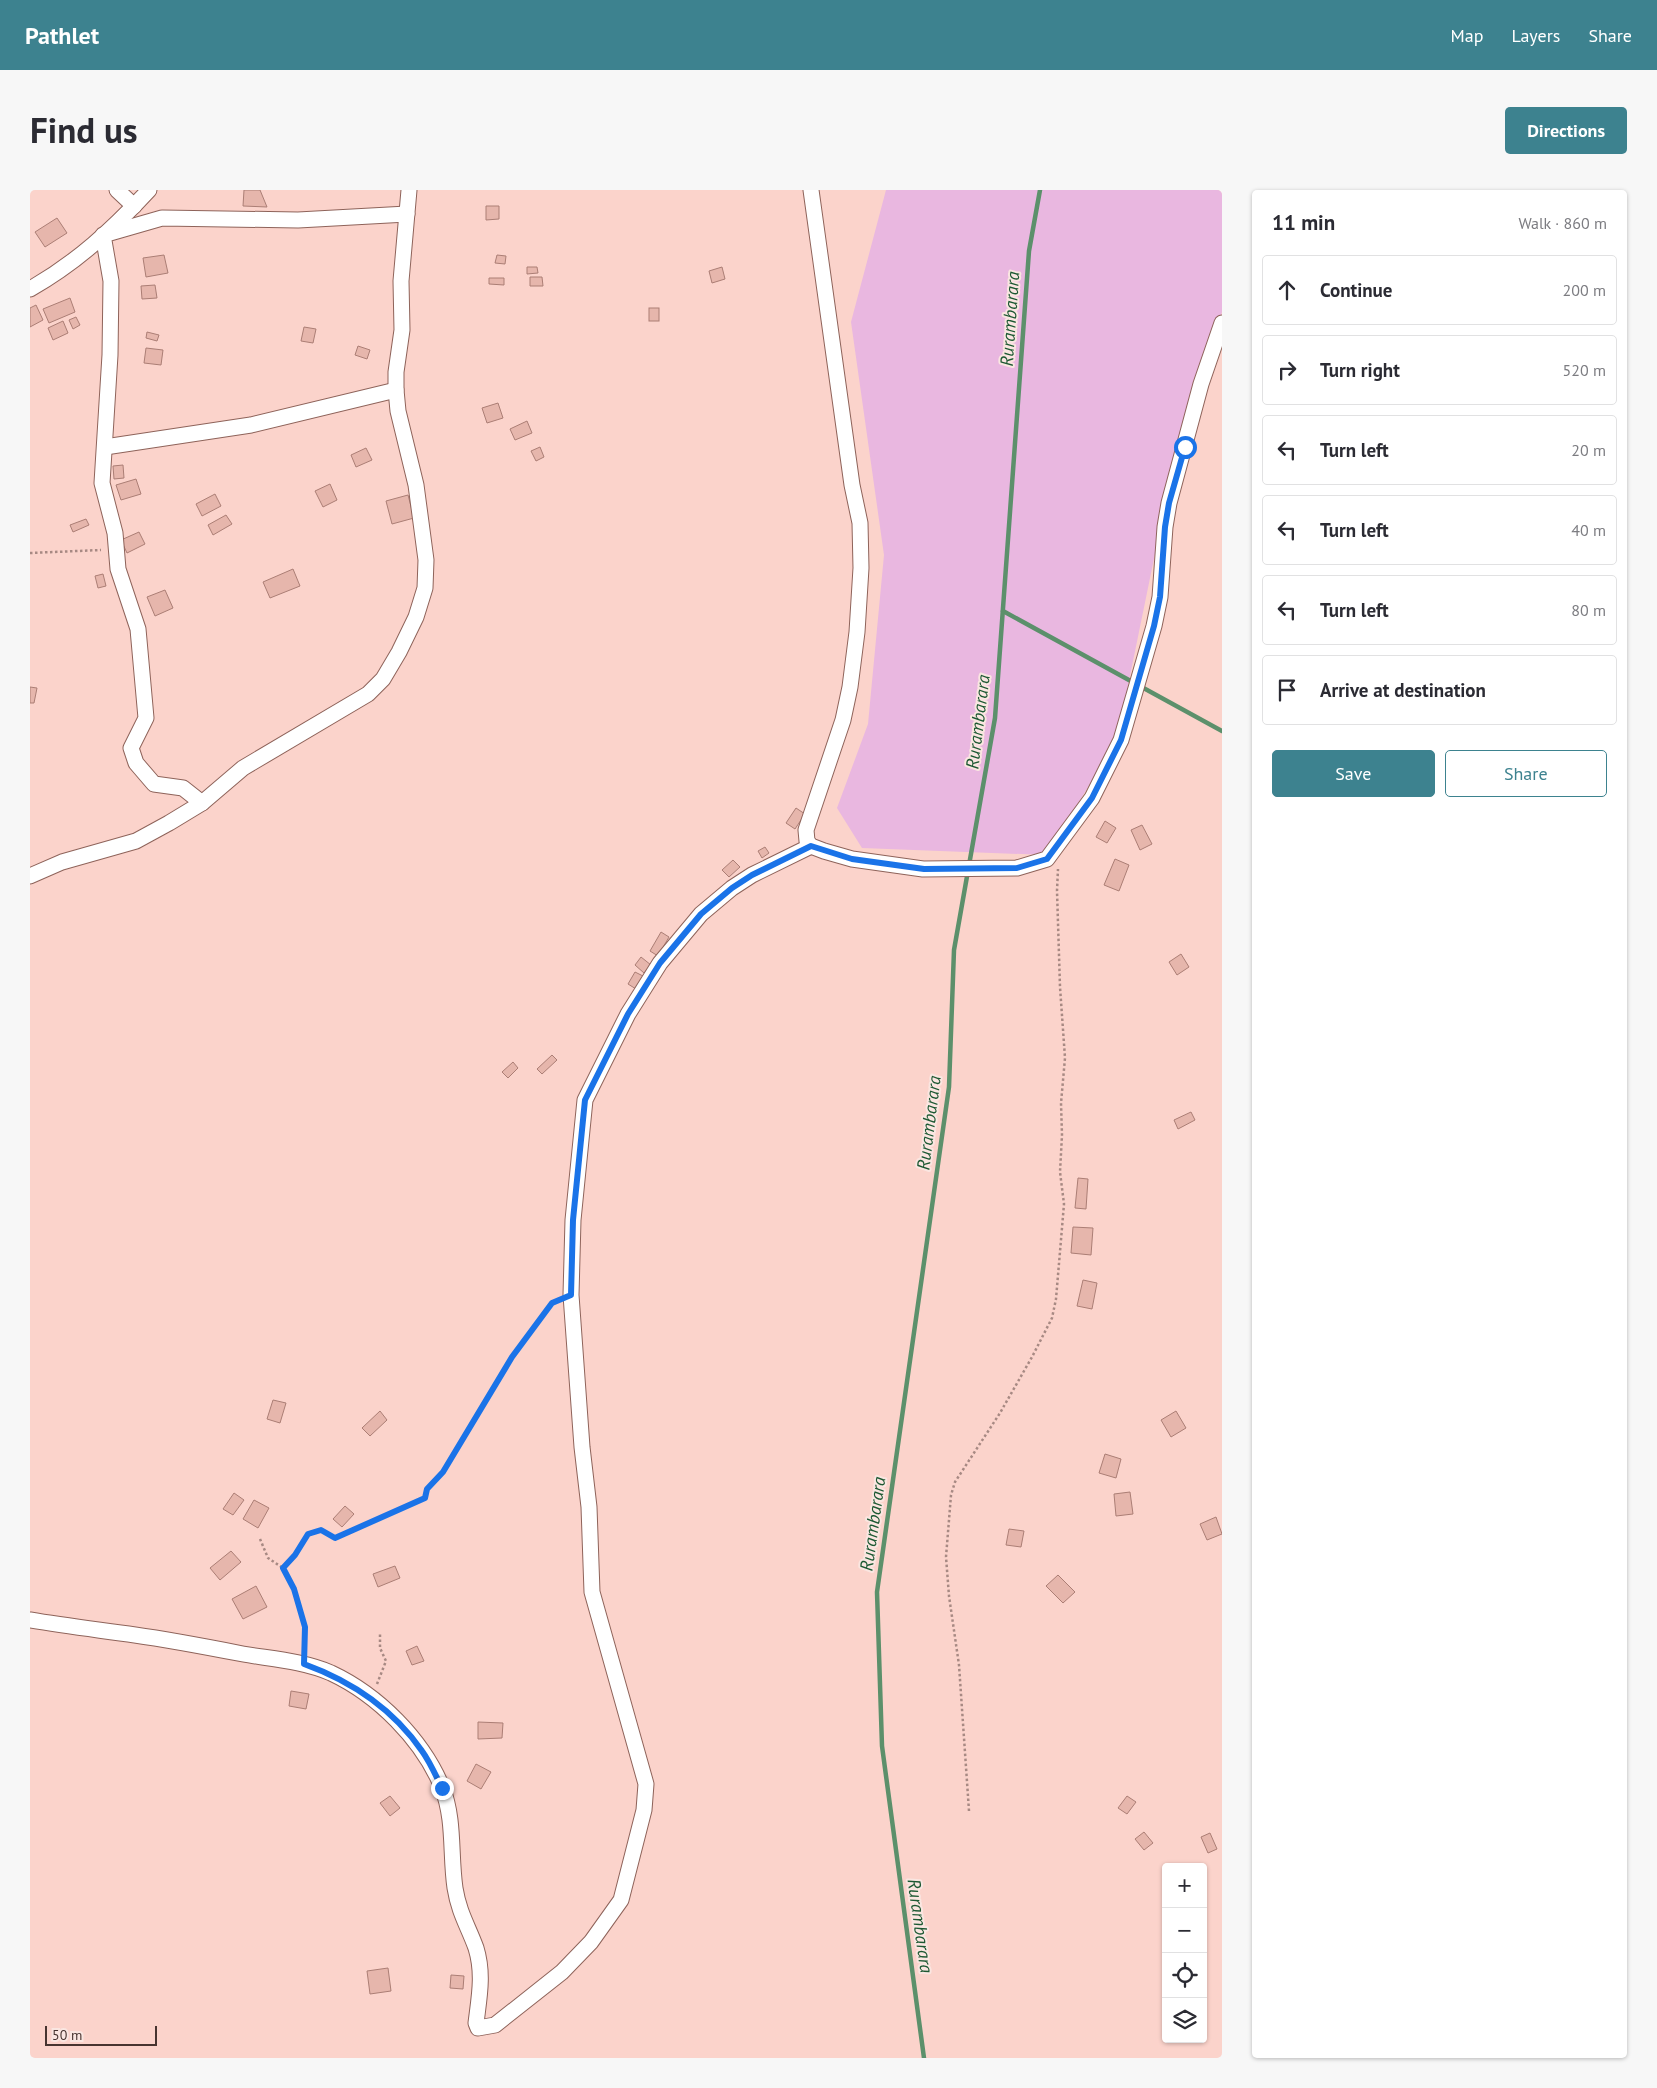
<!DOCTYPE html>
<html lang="en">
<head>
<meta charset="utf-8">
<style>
  :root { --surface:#fff; --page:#f7f7f7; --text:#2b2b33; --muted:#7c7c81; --line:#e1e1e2; --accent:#3d828f }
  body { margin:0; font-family:"PT Sans",sans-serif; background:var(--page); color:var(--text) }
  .controls { position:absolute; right:15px; bottom:15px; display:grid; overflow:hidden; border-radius:5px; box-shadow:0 1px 4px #0004 }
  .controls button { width:45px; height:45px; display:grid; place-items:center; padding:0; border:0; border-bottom:1px solid var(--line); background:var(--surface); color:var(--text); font:25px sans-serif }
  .scale { position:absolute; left:15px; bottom:12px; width:112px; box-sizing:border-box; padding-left:5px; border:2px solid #473430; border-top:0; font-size:14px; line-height:18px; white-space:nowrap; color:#473430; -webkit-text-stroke:4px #fae6e1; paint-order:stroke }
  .stop { position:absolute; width:15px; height:15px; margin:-11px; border:4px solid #1a73e8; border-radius:50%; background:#fff }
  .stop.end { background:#1a73e8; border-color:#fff; box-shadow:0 1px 5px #0008 }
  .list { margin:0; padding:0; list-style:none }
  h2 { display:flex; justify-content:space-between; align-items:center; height:65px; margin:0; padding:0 20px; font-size:21px }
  h2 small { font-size:16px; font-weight:400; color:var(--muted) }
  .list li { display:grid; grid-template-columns:32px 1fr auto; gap:15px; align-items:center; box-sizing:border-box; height:70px; margin:0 10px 10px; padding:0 10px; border:1px solid var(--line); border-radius:5px }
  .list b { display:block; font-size:19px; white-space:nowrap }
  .list em { font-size:16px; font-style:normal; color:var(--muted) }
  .actions { display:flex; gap:10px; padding:15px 20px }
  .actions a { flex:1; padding:11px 0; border:1px solid var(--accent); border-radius:5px; text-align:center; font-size:18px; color:var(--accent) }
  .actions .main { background:var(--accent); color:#fff }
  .icon { flex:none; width:28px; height:28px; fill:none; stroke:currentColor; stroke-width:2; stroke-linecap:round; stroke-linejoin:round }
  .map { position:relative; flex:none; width:1192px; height:1868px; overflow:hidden; border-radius:5px }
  header { display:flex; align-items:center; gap:30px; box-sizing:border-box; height:70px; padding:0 25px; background:var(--accent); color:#fff }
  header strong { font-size:24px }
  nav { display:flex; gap:28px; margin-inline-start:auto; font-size:18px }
  .intro { display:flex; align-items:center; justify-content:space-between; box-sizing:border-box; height:120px; padding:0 30px }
  h1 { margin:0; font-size:35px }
  .button { padding:12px 22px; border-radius:5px; background:var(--accent); color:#fff; font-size:18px; font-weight:700 }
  main { display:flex; gap:30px; padding:0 30px }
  aside { flex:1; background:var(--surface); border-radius:5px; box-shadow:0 1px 4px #0004 }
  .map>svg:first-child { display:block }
</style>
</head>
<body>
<header>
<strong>Pathlet</strong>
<nav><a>Map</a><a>Layers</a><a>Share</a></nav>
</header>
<div class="intro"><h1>Find us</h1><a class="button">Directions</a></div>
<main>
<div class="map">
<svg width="1192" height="1868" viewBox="0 0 1192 1868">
  <rect width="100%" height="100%" fill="#fbd3cb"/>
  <polygon fill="#e9b7e0" points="856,0 1192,0 1192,122 1176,169 1127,354 1087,549 1017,665 832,658 807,618 838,534 854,365 821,132"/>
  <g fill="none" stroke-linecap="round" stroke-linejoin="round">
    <g stroke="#5c906b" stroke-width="4.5">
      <polyline points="973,421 1192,541"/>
      <polyline points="894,1868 852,1556 847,1402 919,897 924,760 965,528 999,61 1010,0"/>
    </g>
  </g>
  <g fill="#e6b6ac" stroke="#ab7e75">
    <polygon points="214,0 230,0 237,17 213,16"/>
    <polygon points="456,16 469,16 469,29 456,30"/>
    <polygon points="27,28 37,43 15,57 5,42"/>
    <polygon points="134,65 138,83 116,87 113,68"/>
    <polygon points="467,65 476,66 475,74 465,73"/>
    <polygon points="497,77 507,77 508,83 497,84"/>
    <polygon points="692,77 695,89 682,93 679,81"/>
    <polygon points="500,87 512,87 513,96 500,96"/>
    <polygon points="459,88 474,88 474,95 459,94"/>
    <polygon points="125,95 127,108 112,109 111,96"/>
    <polygon points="40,108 45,122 19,133 13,119"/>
    <polygon points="6,115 13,130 0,137 0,118"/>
    <rect x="619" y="118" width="10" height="13"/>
    <polygon points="46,127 50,135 43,139 39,130"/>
    <polygon points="33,131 38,143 23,150 18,138"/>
    <polygon points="274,137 286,139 283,153 271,151"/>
    <polygon points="117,142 129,145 127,151 116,148"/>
    <polygon points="328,156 340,160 337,169 325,165"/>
    <polygon points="116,158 133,160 131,175 114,173"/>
    <polygon points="468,213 473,228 457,233 452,218"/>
    <polygon points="497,231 502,243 485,250 480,239"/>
    <polygon points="510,257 514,267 506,271 501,261"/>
    <polygon points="336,258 342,270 326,277 321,265"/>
    <polygon points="93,275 94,288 84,289 83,276"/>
    <polygon points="106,289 111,304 91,310 86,295"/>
    <polygon points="300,294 307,310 293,317 285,301"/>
    <polygon points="185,304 191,316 172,326 166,314"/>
    <polygon points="378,305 384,328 362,334 356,311"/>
    <polygon points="196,325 202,334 183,345 178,335"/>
    <polygon points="56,329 59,335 43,342 40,335"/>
    <polygon points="109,342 115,354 97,363 91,350"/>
    <polygon points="263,379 270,396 240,408 233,392"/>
    <polygon points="73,384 76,396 68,398 65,386"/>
    <polygon points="135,400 143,418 125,426 117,407"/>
    <polygon points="0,497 7,498 4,513 0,513"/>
    <polygon points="766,618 775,624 765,639 756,633"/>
    <polygon points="1075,631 1086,638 1077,653 1066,647"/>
    <polygon points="1112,635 1122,654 1110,660 1101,640"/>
    <polygon points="735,657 739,663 732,668 728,661"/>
    <polygon points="1085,669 1099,675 1089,701 1074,695"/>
    <polygon points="703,670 710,677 699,687 692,680"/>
    <polygon points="631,742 639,747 628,766 620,761"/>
    <polygon points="1151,764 1159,777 1147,785 1139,772"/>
    <polygon points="611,767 621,775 614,783 605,775"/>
    <polygon points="605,782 613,786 606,799 598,794"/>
    <polygon points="522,865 527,870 512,884 507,879"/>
    <polygon points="483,872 488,878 478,888 472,882"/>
    <polygon points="1161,922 1165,930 1148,939 1144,930"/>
    <polygon points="1048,988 1058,989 1056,1019 1045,1018"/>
    <polygon points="1043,1037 1063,1038 1061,1065 1041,1063"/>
    <polygon points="1053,1090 1067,1093 1062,1119 1047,1116"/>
    <polygon points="243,1210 256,1213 250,1233 237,1229"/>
    <polygon points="350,1221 357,1230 340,1246 332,1238"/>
    <polygon points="1146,1221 1156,1238 1141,1247 1131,1230"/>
    <polygon points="1075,1264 1091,1269 1086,1288 1069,1283"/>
    <polygon points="1100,1302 1103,1324 1086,1326 1084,1304"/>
    <polygon points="204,1303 214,1310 203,1325 193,1319"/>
    <polygon points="224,1310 239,1318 228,1338 213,1329"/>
    <polygon points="315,1316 324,1324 312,1337 303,1329"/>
    <polygon points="1186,1327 1192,1344 1177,1350 1170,1334"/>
    <polygon points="979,1339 994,1341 991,1357 976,1355"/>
    <polygon points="201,1361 211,1372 190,1390 180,1378"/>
    <polygon points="365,1376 370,1388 348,1397 343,1384"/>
    <polygon points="1028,1385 1045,1402 1033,1413 1016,1396"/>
    <polygon points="226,1396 237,1417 213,1429 202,1409"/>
    <polygon points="387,1456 394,1471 382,1475 376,1461"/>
    <polygon points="261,1501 279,1504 276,1519 259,1516"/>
    <polygon points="448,1532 473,1533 472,1548 448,1549"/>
    <polygon points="446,1574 461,1582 451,1599 437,1591"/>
    <polygon points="360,1606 370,1618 360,1626 350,1613"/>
    <polygon points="1097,1606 1106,1612 1097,1624 1088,1618"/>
    <polygon points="1114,1642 1123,1653 1114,1660 1105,1649"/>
    <polygon points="1180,1643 1187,1659 1178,1663 1171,1647"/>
    <polygon points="358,1778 361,1801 340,1804 337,1781"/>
    <polygon points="421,1785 434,1786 433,1799 420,1798"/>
  </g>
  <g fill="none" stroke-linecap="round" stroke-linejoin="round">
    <defs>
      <g id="minor">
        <polyline points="87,0 104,16"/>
        <polyline points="781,0 822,295 830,333 831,378 827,442 820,497 813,530 776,640 777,651 781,656 794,661 822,669 893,679 987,678 1017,669 1062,608 1091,550 1124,436 1130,407 1135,337 1139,313 1171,194 1192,133"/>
        <path d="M0,99C46,73 83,39 119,0"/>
        <polyline points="75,257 221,235 366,200"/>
        <polyline points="172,613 153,598 124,594 106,573 101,558 116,528 108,439 88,379 85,343 72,293 80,165 81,91 73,45 132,28 268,30 377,24"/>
        <polyline points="0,686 32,672 106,651 139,633 172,613 213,578 338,504 353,489 369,462 386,427 395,398 396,370 386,295 368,221 366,200 366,182 372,140 371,91 379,0"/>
        <path d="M0,1430C35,1436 70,1440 105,1445C141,1450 177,1457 213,1464C242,1469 273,1471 301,1483C348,1505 392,1549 412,1597C425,1630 420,1664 425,1698C429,1723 438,1736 446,1758C454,1784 449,1808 446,1833L448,1838L465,1835L532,1782L561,1752L591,1710L614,1620L616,1594L562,1402L559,1317L552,1257L541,1105L543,1030L555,910L598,824L630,773L671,724L702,698L722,685L781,656"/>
      </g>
    </defs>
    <use href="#minor" stroke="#8e635a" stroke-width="17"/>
    <g stroke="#a78983" stroke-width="2.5" stroke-dasharray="2.5 2.5" stroke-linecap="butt">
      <polyline points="0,363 71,360"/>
      <polyline points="230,1349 238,1368 253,1378 265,1365 278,1344 291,1339 305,1348 395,1308 397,1299 413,1282 481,1167 522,1113 528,1111"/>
      <polyline points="253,1378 265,1399 275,1437 274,1459"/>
      <polyline points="347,1494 356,1471 350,1458 350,1443"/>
      <polyline points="939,1621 929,1475 919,1406 916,1367 921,1305 925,1292 970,1223 1002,1167 1022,1128 1026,1109 1034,1014 1030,982 1032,945 1031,913 1035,868 1030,797 1027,701 1028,679"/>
    </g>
    <use href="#minor" stroke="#fff" stroke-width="15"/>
  </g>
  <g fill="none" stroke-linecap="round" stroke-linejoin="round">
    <path stroke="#1a73e8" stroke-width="6" d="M412,1598C406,1586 400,1572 392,1561C363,1519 321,1491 274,1474L275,1437L264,1399L253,1378L265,1365L278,1344L291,1340L305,1348L395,1308L397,1299L413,1282L482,1167L522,1113L541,1105L543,1030L555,910L598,824L630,773L671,724L702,698L722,685L781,656L822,669L894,679L987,678L1017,669L1062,608L1091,550L1124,436L1130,407L1135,337L1139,313L1155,257"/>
  </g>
  <g text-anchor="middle" stroke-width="4" stroke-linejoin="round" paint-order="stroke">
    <g font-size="18" font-style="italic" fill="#1c5832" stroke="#fae6e1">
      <text transform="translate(980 129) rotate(-86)" y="6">Rurambarara</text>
      <text transform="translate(948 532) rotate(-83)" y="6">Rurambarara</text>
      <text transform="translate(899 933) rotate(-83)" y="6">Rurambarara</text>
      <text transform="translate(843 1334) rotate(-82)" y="6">Rurambarara</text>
      <text transform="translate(890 1736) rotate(82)" y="6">Rurambarara</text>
    </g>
  </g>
</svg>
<div class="controls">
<button>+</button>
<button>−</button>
<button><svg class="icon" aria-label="locate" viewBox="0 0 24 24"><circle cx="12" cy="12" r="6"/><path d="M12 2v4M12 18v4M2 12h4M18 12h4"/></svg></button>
<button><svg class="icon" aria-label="layers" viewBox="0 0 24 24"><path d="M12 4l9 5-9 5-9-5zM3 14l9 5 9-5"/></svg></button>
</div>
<div class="scale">50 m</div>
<div class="stop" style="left:1155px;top:257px"></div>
<div class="stop end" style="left:412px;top:1598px"></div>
</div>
<aside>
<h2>11 min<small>Walk · 860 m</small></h2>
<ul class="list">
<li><svg class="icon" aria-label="ahead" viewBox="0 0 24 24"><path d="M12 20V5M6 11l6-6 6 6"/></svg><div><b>Continue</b></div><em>200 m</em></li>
<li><svg class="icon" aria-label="right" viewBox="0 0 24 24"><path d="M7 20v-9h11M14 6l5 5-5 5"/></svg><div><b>Turn right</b></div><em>520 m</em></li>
<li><svg class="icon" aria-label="left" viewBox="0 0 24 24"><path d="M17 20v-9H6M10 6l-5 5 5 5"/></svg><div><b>Turn left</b></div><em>20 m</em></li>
<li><svg class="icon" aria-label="left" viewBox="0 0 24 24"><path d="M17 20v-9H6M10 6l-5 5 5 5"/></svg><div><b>Turn left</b></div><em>40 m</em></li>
<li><svg class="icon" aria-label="left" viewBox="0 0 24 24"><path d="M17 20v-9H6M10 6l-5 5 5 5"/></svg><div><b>Turn left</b></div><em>80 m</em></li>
<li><svg class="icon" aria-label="arrive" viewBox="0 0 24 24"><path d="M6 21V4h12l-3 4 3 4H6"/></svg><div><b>Arrive at destination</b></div></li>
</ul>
<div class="actions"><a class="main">Save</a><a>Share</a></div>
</aside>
</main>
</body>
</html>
